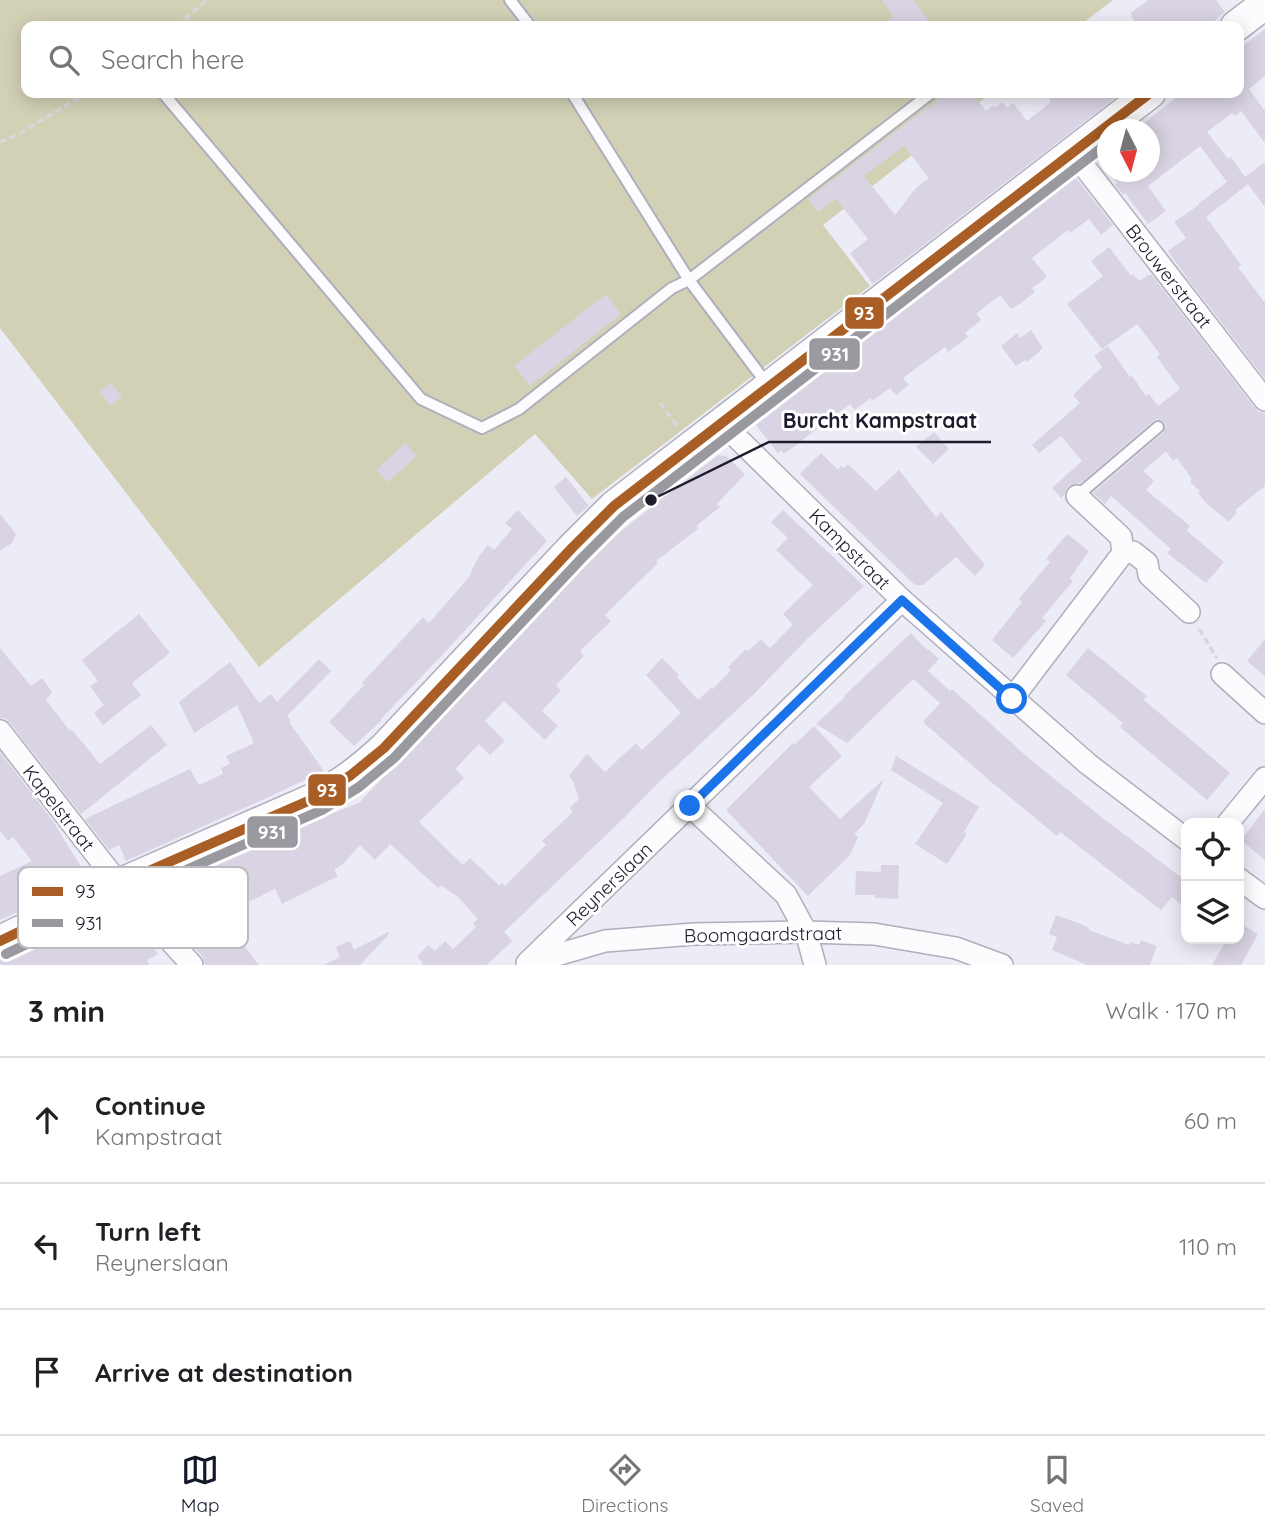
<!DOCTYPE html>
<html lang="en">
<head>
<meta charset="utf-8">
<style>
  :root { --surface:#fff; --page:#f6f6f6; --text:#202124; --muted:#757577; --line:#e0e0e0; --accent:#111827 }
  body { margin:0; font-family:Quicksand,sans-serif; background:var(--page); color:var(--text) }
  .controls { position:absolute; right:21px; bottom:21px; display:grid; overflow:hidden; border-radius:14px; box-shadow:0 4px 18px #0003 }
  .controls button { width:63px; height:63px; display:grid; place-items:center; padding:0; border:0; border-bottom:2px solid var(--line); background:var(--surface); color:var(--text); font:35px sans-serif }
  .compass { position:absolute; left:1097px; top:119px; width:63px; height:63px; border-radius:50%; background:var(--surface); box-shadow:0 4px 18px #0003; rotate:174deg }
  .stop { position:absolute; width:21px; height:21px; margin:-16px; border:5px solid #1a73e8; border-radius:50%; background:#fff }
  .stop.end { background:#1a73e8; border-color:#fff; box-shadow:0 2px 7px #0008 }
  .list { margin:0; padding:0; list-style:none }
  h2 { display:flex; justify-content:space-between; align-items:center; height:91px; margin:0; padding:0 28px; font-size:30px }
  h2 small { font-size:23px; font-weight:400; color:var(--muted) }
  .list li { display:grid; grid-template-columns:46px 1fr auto; gap:21px; align-items:center; box-sizing:border-box; height:126px; padding:0 28px; border-top:2px solid var(--line) }
  .list b { display:block; font-size:26px; white-space:nowrap }
  .list p { margin:0; font-size:23px; white-space:nowrap; color:var(--muted) }
  .list em { font-size:23px; font-style:normal; color:var(--muted) }
  .icon { flex:none; width:38px; height:38px; fill:none; stroke:currentColor; stroke-width:2; stroke-linecap:round; stroke-linejoin:round }
  .map { position:relative; flex:none; width:1265px; height:965px; overflow:hidden }
  .search { position:absolute; background:var(--surface); box-shadow:0 4px 18px #0003; left:21px; right:21px; top:21px; height:77px; display:flex; align-items:center; gap:18px; box-sizing:border-box; padding:0 24px; border-radius:14px; color:var(--muted); font-size:26px }
  .sheet { height:469px; background:var(--surface) }
  nav { display:flex; justify-content:space-around; align-items:center; box-sizing:border-box; height:98px; border-top:2px solid var(--line); background:var(--surface); font-size:19px; color:var(--muted) }
  nav a { display:grid; justify-items:center; gap:4px }
  nav .on { color:var(--accent) }
  .map>svg:first-child { display:block }
</style>
</head>
<body>
<div class="map">
<svg width="1265" height="965" viewBox="0 0 1265 965">
  <rect width="100%" height="100%" fill="#ececf6"/>
  <polygon fill="#d2d1b6" points="0,0 1113,0 1079,26 26,26 26,93 991,93 823,225 870,286 592,499 535,434 259,667 0,328"/>
  <g fill="#d9d3e3" fill-rule="evenodd">
    <polygon points="882,0 914,0 932,26 881,26 894,17"/>
    <polygon points="1148,0 1216,0 1225,12 1208,26 1138,26 1131,16 1132,15 1131,13"/>
    <polygon points="1265,29 1265,76 1249,89 1265,111 1265,143 1241,111 1235,116 1232,113 1207,132 1228,159 1231,157 1245,177 1265,162 1265,207 1248,184 1206,217 1241,265 1238,267 1265,303 1265,379 1187,278 1168,251 1186,238 1174,222 1199,205 1198,204 1227,182 1200,146 1148,186 1166,211 1148,224 1125,193 1123,195 1114,183 1118,184 1109,172 1150,172 1150,130 1135,130 1182,93 1239,93 1239,49"/>
    <path d="M946,93H972L986,111L992,106L996,107L1002,102L1007,108L1013,103L1027,121L1051,102L1049,99L1056,93H1122L873,284L850,253L868,239L836,199L818,212L808,199ZM904,146L929,178L916,188L895,215L864,176Z"/>
    <polygon points="1073,178 1077,179 1113,225 1101,235 1089,219 1070,233 1068,230 1032,258 1047,277 1032,288 1035,292 1021,303 1011,309 1000,295 976,314 981,320 965,333 968,337 948,352 945,347 903,378 909,385 896,395 890,388 872,401 870,398 855,410 850,404 784,454 781,450 778,453 756,425"/>
    <polygon points="1109,247 1131,276 1133,274 1139,281 1148,275 1152,275 1255,408 1259,412 1265,413 1265,486 1235,510 1237,512 1229,522 1205,502 1198,493 1200,491 1190,482 1192,479 1177,458 1173,461 1166,451 1143,471 1154,481 1146,490 1190,526 1187,531 1224,562 1206,583 1167,553 1171,549 1111,496 1105,504 1093,493 1163,433 1166,426 1163,421 1157,419 1153,421 1082,482 1068,487 1064,495 1061,498 1052,488 1082,461 1061,436 1039,453 1032,445 1080,403 1073,395 1102,367 1094,356 1108,346 1130,377 1132,376 1146,396 1149,394 1158,406 1180,389 1157,357 1160,354 1137,324 1102,349 1067,304 1103,276 1091,261"/>
    <polygon points="606,294 621,314 530,386 514,366"/>
    <polygon points="1031,330 1043,348 1027,362 1025,360 1016,366 1001,346 1017,333 1020,338"/>
    <polygon points="111,383 122,396 111,406 99,392"/>
    <polygon points="934,432 949,449 933,464 916,447"/>
    <polygon points="405,443 417,456 388,482 376,470"/>
    <polygon points="821,453 838,470 841,466 844,468 848,464 876,491 899,470 936,517 941,512 985,565 975,576 956,557 923,585 915,585 800,474"/>
    <polygon points="718,455 726,456 745,474 717,504 720,507 696,526 699,528 656,561 658,563 605,615 611,621 580,651 584,656 556,685 561,690 542,711 558,726 545,740 504,701 485,721 505,741 490,755 479,744 455,769 464,778 419,822 463,865 470,858 500,886 502,883 505,886 546,845 542,841 573,812 570,808 579,799 573,781 569,776 587,754 605,772 636,743 642,750 681,713 646,675 662,658 679,675 677,677 698,700 711,688 713,689 731,670 728,667 746,649 748,651 761,639 770,648 793,625 783,614 813,585 776,550 788,538 771,522 783,510 864,586 807,639 754,694 657,784 624,818 504,932 512,941 487,965 421,965 423,963 417,957 428,945 435,951 445,941 453,949 476,927 473,923 478,919 458,897 441,885 438,888 390,844 375,860 360,845 344,863 334,870 338,876 282,904 275,889 246,903 223,877 207,890 225,914 222,915 231,929 259,965 205,965 202,956 148,897 146,894 147,891 259,842 359,803 541,610 594,557 620,532"/>
    <polygon points="566,477 589,506 577,516 554,487"/>
    <polygon points="518,510 547,541 445,652 381,719 382,720 354,746 329,722 364,685 362,683 423,617 429,623 470,576 472,569 480,555 488,545 494,550 512,529 505,523"/>
    <polygon points="0,514 16,534 12,543 0,551"/>
    <polygon points="1067,534 1089,551 1070,578 1073,581 1042,618 1046,621 1013,658 992,640 1022,602 1019,599 1050,562 1046,559"/>
    <polygon points="139,614 170,653 132,683 141,695 103,725 94,713 104,705 90,686 98,681 82,660"/>
    <polygon points="911,633 927,650 928,649 939,659 928,671 950,691 952,689 1024,754 1100,816 1186,881 1186,908 1172,897 1161,910 1060,832 1057,836 990,781 923,722 940,703 913,679 847,743 816,724 845,697 844,696"/>
    <polygon points="1265,639 1265,676 1247,661"/>
    <polygon points="0,648 31,686 42,678 52,692 46,700 70,731 72,730 83,743 100,764 151,725 167,745 81,814 10,723 6,719 0,718"/>
    <polygon points="1088,648 1147,696 1144,700 1230,773 1207,800 1120,727 1123,723 1066,675"/>
    <polygon points="319,659 331,671 287,716 291,721 289,722 324,771 271,796 126,861 119,845 109,850 85,819 190,769 199,785 223,774 221,768 230,764 226,756 254,743 237,705 194,733 179,702 230,662 259,703 271,694 277,702"/>
    <polygon points="814,726 842,756 809,787 840,819 884,779 864,824 854,834 858,837 850,855 808,896 726,810 793,743 794,745"/>
    <polygon points="0,752 56,825 55,825 80,865 74,868 81,883 0,920 0,876 32,861 13,837 8,841 0,831"/>
    <polygon points="896,756 979,807 964,832 967,834 947,864 915,844 943,803 891,770"/>
    <polygon points="1265,809 1265,860 1241,840"/>
    <polygon points="881,865 899,865 898,899 875,898 875,895 855,895 856,871 881,872"/>
    <polygon points="116,905 120,906 158,954 147,960 149,965 0,965 0,958 8,957"/>
    <polygon points="1056,915 1081,924 1089,928 1089,930 1129,945 1131,942 1139,945 1141,940 1157,946 1150,965 1087,965 1052,950 1057,937 1049,934"/>
    <polygon points="1239,923 1258,934 1241,965 1212,965 1227,939 1239,939"/>
    <polygon points="388,932 389,934 360,965 324,965 340,957 336,947 350,941 354,950"/>
  </g>
  <g fill="none" stroke-linecap="round" stroke-linejoin="round">
    <defs>
      <g id="lane">
        <polyline points="510,0 530,26"/>
        <polyline points="163,93 421,399 482,428 519,409 672,288 689,280 931,93"/>
        <polyline points="572,93 689,280 767,384"/>
        <polyline points="1077,496 1158,427"/>
      </g>
      <g id="street">
        <polyline points="1073,152 1265,400"/>
        <polyline points="722,423 902,600 1088,764 1186,839"/>
        <polyline points="1123,553 1133,552 1147,563 1149,575 1189,612"/>
        <polyline points="1222,674 1265,713"/>
        <polyline points="1012,699 1123,553 1121,537 1077,496"/>
        <polyline points="0,731 119,884 192,965"/>
        <polyline points="690,806 786,895 806,932 815,965"/>
        <polyline points="1228,823 1265,778"/>
        <polyline points="1239,879 1265,898"/>
        <polyline points="527,963 902,600"/>
        <polyline points="529,963 605,941 694,934 806,932 874,934 956,948 1002,965"/>
      </g>
      <g id="secondary">
        <polyline points="1236,26 1265,4"/>
        <path d="M0,941L119,884L315,798C343,783 361,769 384,748L572,548L614,506L1150,93"/>
      </g>
    </defs>
    <use href="#lane" stroke="#afaebb" stroke-width="14"/>
    <use href="#street" stroke="#afaebb" stroke-width="24"/>
    <use href="#secondary" stroke="#afaebb" stroke-width="33"/>
    <g stroke="#d8d8dc" stroke-width="3.5" stroke-dasharray="7 3.5" stroke-linecap="butt">
      <polyline points="177,26 207,0"/>
      <polyline points="0,142 15,136 87,93"/>
      <polyline points="660,403 678,427"/>
      <polyline points="1199,629 1217,658"/>
    </g>
    <use href="#lane" stroke="#fcfcfe" stroke-width="10"/>
    <use href="#street" stroke="#fcfcfe" stroke-width="21"/>
    <use href="#secondary" stroke="#fcfcfe" stroke-width="30"/>
    <defs>
      <polyline id="bus-1" points="0,941 119,884 315,798 351,775 384,748 572,548 614,506 1150,93"/>
      <polyline id="bus-2" points="6,954 125,897 322,810 359,787 394,758 582,558 623,517 1108,143"/>
    </defs>
    <use href="#bus-1" stroke="#fff" stroke-width="16"/>
    <use href="#bus-2" stroke="#fff" stroke-width="16"/>
    <use href="#bus-1" stroke="#a85e24" stroke-width="10"/>
    <use href="#bus-2" stroke="#9999a0" stroke-width="10"/>
  </g>
  <g fill="none" stroke-linecap="round" stroke-linejoin="round">
    <polyline stroke="#1a73e8" stroke-width="9" points="690,806 902,600 1012,699"/>
  </g>
  <g text-anchor="middle" stroke-width="6" stroke-linejoin="round" paint-order="stroke">
    <g font-size="19" fill="#1d1c2d" stroke="#fff">
      <text transform="translate(1169 276) rotate(52)" y="7">Brouwerstraat</text>
      <text transform="translate(850 549) rotate(45)" y="7">Kampstraat</text>
      <text transform="translate(59 808) rotate(52)" y="7">Kapelstraat</text>
      <text transform="translate(609 884) rotate(-44)" y="7">Reynerslaan</text>
      <text transform="translate(763 934) rotate(-1)" y="7">Boomgaardstraat</text>
    </g>
  </g>
  <rect x="18" y="867" width="230" height="81" rx="10" fill="#fff" stroke="#bbbbc0" stroke-width="2"/>
  <rect x="32" y="887" width="31" height="9" fill="#a85e24"/>
  <rect x="32" y="919" width="31" height="8" fill="#9999a0"/>
  <g font-size="19" fill="#1d1c2d">
    <text x="75" y="898">93</text>
    <text x="75" y="930">931</text>
  </g>
  <path fill="none" stroke="#1d1c2d" stroke-width="2.5" d="M651 500L769 442H991"/>
  <circle fill="#1d1c2d" stroke="#fff" stroke-width="2.5" cx="651" cy="500" r="7"/>
  <g font-size="21" text-anchor="middle" font-weight="bold" fill="#1d1c2d" stroke="#fff" stroke-width="6" stroke-linejoin="round" paint-order="stroke">
    <text x="880" y="428">Burcht Kampstraat</text>
  </g>
  <g stroke="#fff" stroke-width="2.5">
    <rect x="844" y="296" width="41" height="34" rx="7" fill="#a85e24"/>
    <rect x="808" y="337" width="53" height="34" rx="7" fill="#9999a0"/>
    <rect x="307" y="773" width="40" height="34" rx="7" fill="#a85e24"/>
    <rect x="246" y="815" width="53" height="34" rx="7" fill="#9999a0"/>
  </g>
  <g font-size="19" text-anchor="middle" font-weight="bold" fill="#fff">
    <text x="864" y="320">93</text>
    <text x="835" y="361">931</text>
    <text x="327" y="797">93</text>
    <text x="272" y="839">931</text>
  </g>
</svg>
<div class="controls">
<button><svg class="icon" aria-label="locate" viewBox="0 0 24 24"><circle cx="12" cy="12" r="6"/><path d="M12 2v4M12 18v4M2 12h4M18 12h4"/></svg></button>
<button><svg class="icon" aria-label="layers" viewBox="0 0 24 24"><path d="M12 4l9 5-9 5-9-5zM3 14l9 5 9-5"/></svg></button>
</div>
<svg class="compass" viewBox="-18 -18 36 36"><path d="M0-13l5 13h-10z" fill="#e53935"/><path d="M0 13l5-13h-10z" fill="#757577"/></svg>
<div class="stop" style="left:1012px;top:699px"></div>
<div class="stop end" style="left:690px;top:806px"></div>
<div class="search"><svg class="icon" aria-label="search" viewBox="0 0 24 24"><circle cx="10" cy="10" r="6"/><path d="M15 15l6 6"/></svg>Search here</div>
</div>
<section class="sheet">
<h2>3 min<small>Walk · 170 m</small></h2>
<ul class="list">
<li><svg class="icon" aria-label="ahead" viewBox="0 0 24 24"><path d="M12 20V5M6 11l6-6 6 6"/></svg><div><b>Continue</b><p>Kampstraat</p></div><em>60 m</em></li>
<li><svg class="icon" aria-label="left" viewBox="0 0 24 24"><path d="M17 20v-9H6M10 6l-5 5 5 5"/></svg><div><b>Turn left</b><p>Reynerslaan</p></div><em>110 m</em></li>
<li><svg class="icon" aria-label="arrive" viewBox="0 0 24 24"><path d="M6 21V4h12l-3 4 3 4H6"/></svg><div><b>Arrive at destination</b></div></li>
</ul>
</section>
<nav>
<a class="on"><svg class="icon" aria-label="map" viewBox="0 0 24 24"><path d="M3 6l6-2 6 2 6-2v14l-6 2-6-2-6 2zM9 4v14M15 6v14"/></svg>Map</a>
<a><svg class="icon" aria-label="directions" viewBox="0 0 24 24"><path d="M12 3l9 9-9 9-9-9zM9 14v-3h6M13 9l2 2-2 2"/></svg>Directions</a>
<a><svg class="icon" aria-label="saved" viewBox="0 0 24 24"><path d="M7 4h10v16l-5-4-5 4z"/></svg>Saved</a>
</nav>
</body>
</html>
